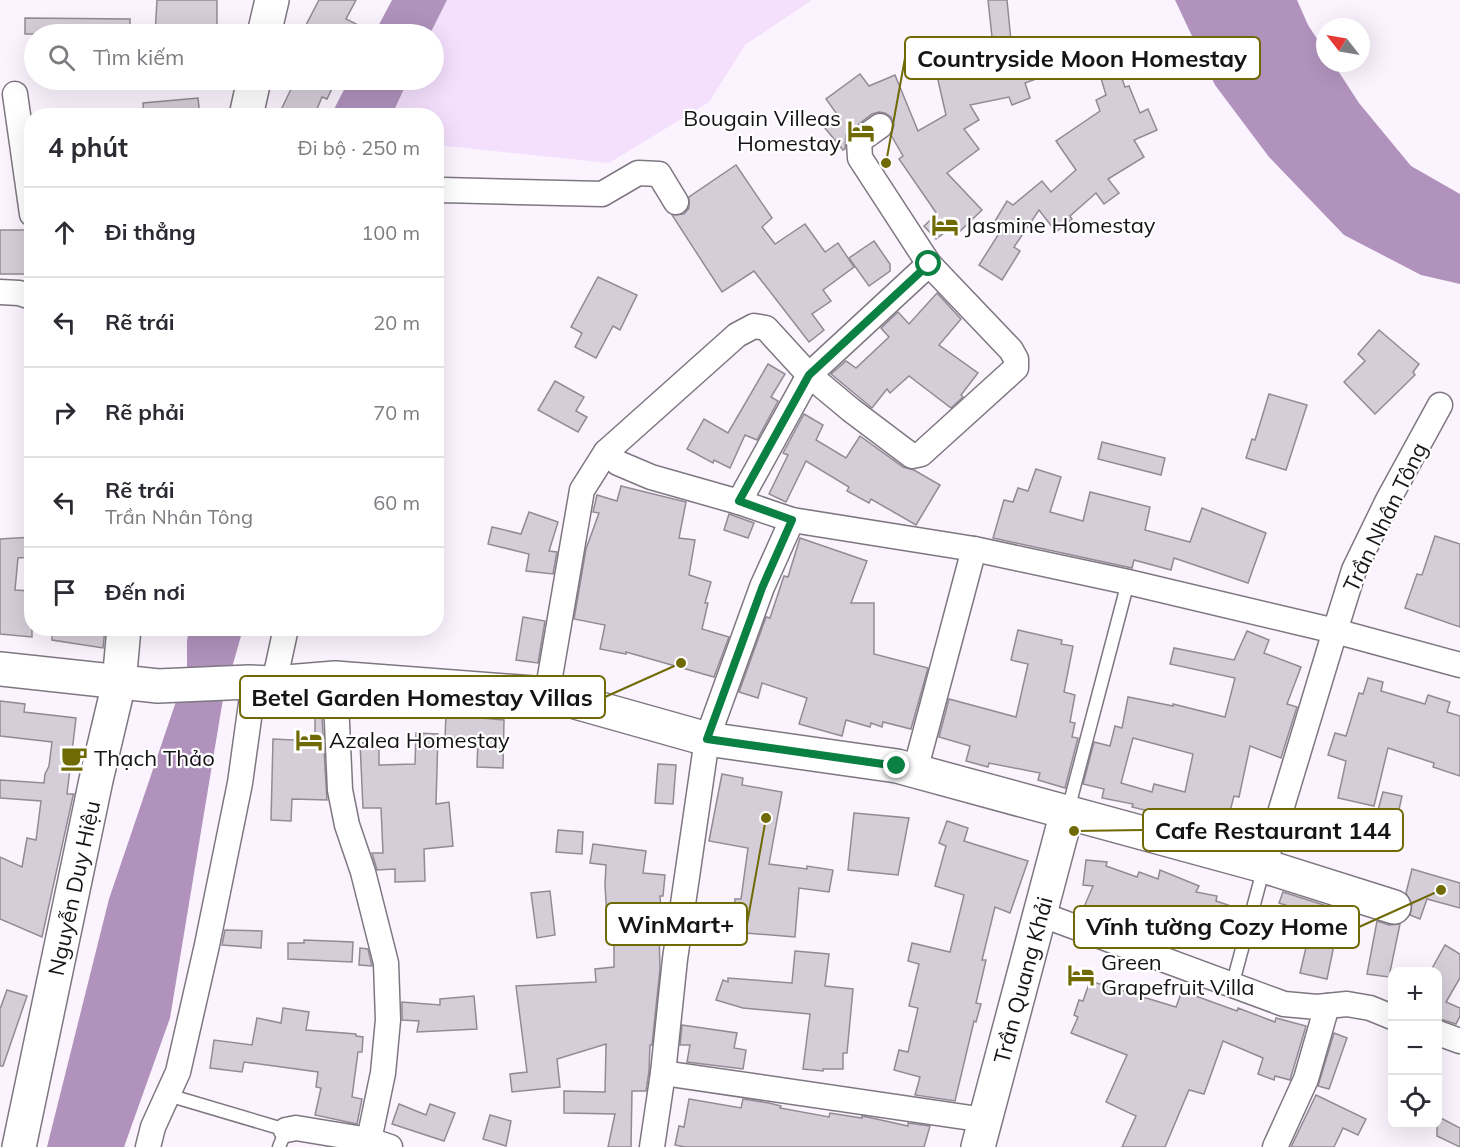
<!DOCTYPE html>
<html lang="vi">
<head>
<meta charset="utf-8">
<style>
  :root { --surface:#fff; --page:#f2f2f3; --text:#2b2b33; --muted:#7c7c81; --line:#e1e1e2 }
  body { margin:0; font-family:Mulish,sans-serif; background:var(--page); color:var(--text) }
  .controls { position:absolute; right:18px; bottom:18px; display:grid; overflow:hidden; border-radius:12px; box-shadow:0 6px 24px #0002 }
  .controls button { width:54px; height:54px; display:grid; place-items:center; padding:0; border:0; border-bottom:2px solid var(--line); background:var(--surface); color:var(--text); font:30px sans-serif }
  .compass { position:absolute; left:1316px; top:18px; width:54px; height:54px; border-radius:50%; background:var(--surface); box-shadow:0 6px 24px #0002; rotate:301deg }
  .stop { position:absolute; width:18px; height:18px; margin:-14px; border:4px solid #0b8043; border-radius:50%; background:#fff }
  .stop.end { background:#0b8043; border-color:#fff; box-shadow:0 2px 6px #0008 }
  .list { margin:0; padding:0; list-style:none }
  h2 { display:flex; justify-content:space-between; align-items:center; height:78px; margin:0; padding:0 24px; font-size:26px }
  h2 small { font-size:20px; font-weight:400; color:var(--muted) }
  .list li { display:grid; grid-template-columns:39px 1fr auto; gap:18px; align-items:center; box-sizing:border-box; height:90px; padding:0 24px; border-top:2px solid var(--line) }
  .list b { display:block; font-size:22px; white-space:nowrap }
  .list p { margin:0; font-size:20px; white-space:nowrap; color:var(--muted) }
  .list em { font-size:20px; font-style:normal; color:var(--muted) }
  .icon { flex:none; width:33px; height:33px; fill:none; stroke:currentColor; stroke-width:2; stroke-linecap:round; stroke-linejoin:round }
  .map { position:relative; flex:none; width:1460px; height:1147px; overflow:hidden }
  .search { position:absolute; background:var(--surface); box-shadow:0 6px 24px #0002; left:24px; top:24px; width:420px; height:66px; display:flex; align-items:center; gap:15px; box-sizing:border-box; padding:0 21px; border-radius:33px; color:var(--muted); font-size:22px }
  .panel { position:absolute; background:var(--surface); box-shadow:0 6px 24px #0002; left:24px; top:108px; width:420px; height:528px; border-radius:24px }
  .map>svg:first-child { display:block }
</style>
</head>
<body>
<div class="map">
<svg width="1460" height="1147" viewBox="0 0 1460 1147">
  <rect width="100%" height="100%" fill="#fbf4fe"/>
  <polygon fill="#f4dffd" points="447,0 812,0 745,45 709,102 609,163 437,145 436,116 392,116 408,80 434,80 434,34 430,34"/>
  <g fill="#b092bc">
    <polygon points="392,0 447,0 430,34 374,34"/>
    <polygon points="1175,0 1297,0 1308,25 1325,51 1325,63 1333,63 1359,103 1411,166 1460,194 1460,284 1421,275 1344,235 1269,157 1215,85"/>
    <polygon points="349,80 408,80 392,115 331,115"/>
    <polygon points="189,629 243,629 223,699 170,1018 124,1147 47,1147 109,899 187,669 187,641"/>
  </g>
  <g fill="#d5cdd8" stroke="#928b95" stroke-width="1.5" fill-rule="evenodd">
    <polygon points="157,0 217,0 217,34 155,34"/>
    <polygon points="319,0 356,0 346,19 376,34 324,34 306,25"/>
    <polygon points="988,0 1007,0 1012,51 1020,49 1023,64 1032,62 1036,79 1025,83 1030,98 1012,105 1009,97 970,105 979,120 964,129 979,149 947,173 982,210 956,235 951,228 936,239 924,226 937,214 899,159 903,156 891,135 894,125 891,117 885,113 879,112 872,114 846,134 845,149 843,150 825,128 839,117 826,99 860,74 869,86 895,75 918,131 946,115 932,54 952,49 951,44 992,37"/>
    <polygon points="25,18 130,19 130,34 25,34"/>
    <polygon points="1108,39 1125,87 1129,86 1140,113 1148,109 1157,130 1134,140 1144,157 1108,179 1119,193 1104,204 1096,193 1070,216 1072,219 1056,232 1039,210 1014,247 1020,251 1002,280 979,265 1000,232 992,226 1007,201 1013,205 1042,181 1051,192 1076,170 1056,141 1100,111 1096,100 1106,95 1097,65 1094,66 1087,46"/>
    <polygon points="286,80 336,80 327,99 322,97 314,116 278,116 294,83"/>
    <polygon points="198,98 200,116 144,116 143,103"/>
    <polygon points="736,165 772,218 762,227 775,244 805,224 825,252 838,243 854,267 823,290 831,301 812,314 824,330 809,342 754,271 722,292 672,215 684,214 689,208 689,197"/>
    <rect x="0" y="230" width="28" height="44"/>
    <polygon points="874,241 890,264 890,271 869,286 849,258"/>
    <polygon points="598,277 637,295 620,330 613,326 596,358 575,347 582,333 571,327"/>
    <polygon points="937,293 961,319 939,345 978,373 961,395 963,397 951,408 909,376 890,393 887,389 872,408 831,374 846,361 856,368 889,337 881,328 898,312 909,324"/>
    <polygon points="1379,330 1419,364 1413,372 1415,375 1375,414 1344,382 1365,361 1358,354"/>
    <polygon points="768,364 785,374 771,397 778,401 757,440 745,435 730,468 714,460 713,463 687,449 704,419 728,433"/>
    <polygon points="555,381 584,397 576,411 587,417 578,432 538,410"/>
    <polygon points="1269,394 1307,405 1286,470 1246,458 1252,439 1255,440"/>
    <polygon points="804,414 823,425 816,440 846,458 860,436 903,467 914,470 940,485 916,525 871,499 869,503 847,491 849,487 806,461 786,502 769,494 788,455 783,453"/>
    <polygon points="1102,442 1165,458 1161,475 1098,459"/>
    <polygon points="1036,469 1061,477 1050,512 1083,521 1090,492 1150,507 1145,530 1190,542 1202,508 1266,533 1248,583 1174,558 1171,570 1134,560 1132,568 993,538 1004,500 1013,502 1018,488 1028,491"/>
    <polygon points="621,486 686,502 679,538 695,540 689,575 711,582 705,603 708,603 702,629 729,637 714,677 626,652 626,654 600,649 605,625 574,619 586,549 599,513 593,512 597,495 617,501"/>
    <polygon points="529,512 558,522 549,551 557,552 553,574 526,571 529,554 488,544 492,527 521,534"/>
    <polygon points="729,514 754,523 748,538 724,530"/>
    <polygon points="1435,536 1460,544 1460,627 1405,608 1417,574 1422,575"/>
    <polygon points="32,537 32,557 18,558 15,590 32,591 32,637 0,634 0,539"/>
    <polygon points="800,538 867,561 851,603 874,603 874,654 928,668 911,729 883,722 882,727 871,723 870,727 846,720 842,736 799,724 807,698 762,683 758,698 739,692 766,617 770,618 784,576 788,577"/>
    <polygon points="523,617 545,621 538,663 516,660"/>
    <polygon points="52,628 105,628 103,648 52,640"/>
    <polygon points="1018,630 1062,640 1061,644 1073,646 1064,692 1075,695 1070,722 1075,723 1072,737 1078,738 1065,788 1038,780 1040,773 989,763 988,767 966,761 970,746 939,737 949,699 1016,717 1028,664 1011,660"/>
    <path d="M1247,631L1269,640L1264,653L1301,667L1287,704L1297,707L1281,758L1250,746L1239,797L1234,796L1226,826L1176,814L1175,816L1158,810L1157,813L1132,807L1133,804L1102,798L1104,789L1083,784L1094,742L1110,746L1115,726L1122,728L1128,697L1173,706V704L1225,717L1235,678L1170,664L1174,648L1234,660ZM1133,738L1193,754L1185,792L1154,784L1152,792L1121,783Z"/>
    <polygon points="1368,678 1383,682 1381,691 1425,704 1428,695 1450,702 1447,712 1460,716 1460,776 1433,767 1434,763 1388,748 1374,806 1338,798 1346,761 1328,755 1335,733 1346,736 1359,693 1363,694"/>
    <polygon points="0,701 25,704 24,712 76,718 67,794 74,794 73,796 42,937 0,919 0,857 22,867 27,838 36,840 41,801 0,798 0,780 44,783 45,774 49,766 52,742 0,736"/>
    <polygon points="446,715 504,720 503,768 477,767 478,739 445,737"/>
    <polygon points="315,717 322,717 327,800 292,799 291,821 271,820 273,739 315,741"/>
    <polygon points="416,733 438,734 436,804 449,802 453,846 424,849 425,881 395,882 395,869 377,870 372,853 383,853 381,808 363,808 360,743 379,743 379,765 415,764"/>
    <polygon points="658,764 676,765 673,804 655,803"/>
    <polygon points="722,774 743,778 742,785 782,792 769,864 807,869 807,866 833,870 829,892 799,888 795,937 733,932 735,899 741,899 748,848 709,841"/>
    <polygon points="1383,792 1402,796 1398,814 1378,810"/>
    <polygon points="854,813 909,818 898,875 848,870"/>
    <polygon points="947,821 968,828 964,841 1028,861 1010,913 995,907 982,960 986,960 976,1003 981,1004 976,1022 974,1021 955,1101 915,1095 920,1077 894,1070 899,1050 908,1052 918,1008 909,1006 919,964 908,961 912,943 950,952 964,895 935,886 946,846 939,843"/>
    <polygon points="558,830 583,832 582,854 556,852"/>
    <polygon points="593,844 646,851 643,873 665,875 663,896 660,896 662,932 659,932 660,969 652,1045 650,1045 649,1071 646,1091 632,1091 631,1147 608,1147 615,1114 564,1113 564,1091 605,1092 606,1044 557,1059 560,1087 512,1092 510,1074 527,1072 516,986 596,982 595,969 614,967 614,935 608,936 605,885 606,865 590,863"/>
    <polygon points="1086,860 1107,862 1106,866 1137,877 1139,872 1158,879 1160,870 1199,886 1196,892 1217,896 1216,901 1240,909 1234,926 1175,913 1161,944 1144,937 1146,934 1114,926 1081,914 1093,886 1083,885"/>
    <polygon points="1412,869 1460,883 1460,908 1427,899 1420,919 1410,915 1412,904 1406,893"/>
    <polygon points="550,891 555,935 537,938 531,893"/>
    <polygon points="1283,892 1330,907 1327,919 1279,903"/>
    <polygon points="1377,921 1389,925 1400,924 1389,977 1367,974"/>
    <polygon points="225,930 262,931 261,948 222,945"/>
    <polygon points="1308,939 1334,945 1327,979 1300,973"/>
    <polygon points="304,940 353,942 352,962 288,959 288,943 304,943"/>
    <polygon points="1445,945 1460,954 1460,978 1446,1002 1460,1008 1460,1016 1456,1024 1437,1018 1437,972 1430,972"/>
    <polygon points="360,948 368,949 372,966 359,965"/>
    <polygon points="795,951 829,954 825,986 853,989 847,1053 843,1053 843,1069 823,1069 823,1071 803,1069 810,1014 743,1008 716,1000 723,980 728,982 728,978 792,983"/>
    <polygon points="1090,981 1176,1007 1182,991 1237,1011 1238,1008 1275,1022 1276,1018 1306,1026 1290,1080 1275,1076 1274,1080 1258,1074 1263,1058 1223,1041 1204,1094 1189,1090 1165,1147 1122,1147 1136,1116 1106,1102 1127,1055 1071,1033 1078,1017 1074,1015 1079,1000 1083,1001"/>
    <polygon points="7,990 27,996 3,1066 0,1066 0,1009"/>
    <polygon points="474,996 477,1029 417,1032 419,1021 402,1020 402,1002 440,1005 440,999"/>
    <polygon points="283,1008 309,1012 306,1030 356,1034 356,1036 363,1037 362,1052 358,1052 352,1097 362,1099 357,1124 315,1115 321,1088 316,1087 318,1072 244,1062 242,1072 210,1068 214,1040 252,1045 257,1018 281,1023"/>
    <polygon points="682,1025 737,1033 734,1048 746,1050 743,1069 687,1062 690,1045 680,1045"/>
    <polygon points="1334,1033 1347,1038 1329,1089 1318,1086"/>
    <polygon points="1316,1095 1366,1119 1358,1135 1343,1128 1334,1147 1291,1147"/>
    <polygon points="689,1099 741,1108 743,1099 769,1103 781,1106 780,1108 829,1117 830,1113 862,1118 862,1116 872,1118 908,1126 908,1123 930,1126 924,1147 685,1147 675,1145 679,1126 684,1127"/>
    <polygon points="399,1104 426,1115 430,1104 455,1113 444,1141 392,1124"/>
    <polygon points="490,1115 511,1121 506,1146 483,1139"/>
    <polygon points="1437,1116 1460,1128 1460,1147 1437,1136"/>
  </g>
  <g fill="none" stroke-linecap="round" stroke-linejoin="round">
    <defs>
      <g id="lane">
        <polyline points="1068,810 1128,582"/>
        <polyline points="1232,986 1264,867"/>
        <polyline points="168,1095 286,1130 279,1147"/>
      </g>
      <g id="street">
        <polyline points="15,94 32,214"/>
        <polyline points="436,191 443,190 602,194 638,173 659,174 676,202"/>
        <polyline points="0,292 19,293 32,297"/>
        <polyline points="606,452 618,463 651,477 739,502 792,520 974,549 1128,582 1335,631 1354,570 1388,500 1440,405"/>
        <polyline points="739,502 809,375 929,264"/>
        <polyline points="335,678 340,790 347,825 363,872 386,963 388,1020 383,1073 369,1140"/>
        <polyline points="274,683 286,628"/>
        <polyline points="547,694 582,490 606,452 737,335 754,326 766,328 809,375 851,410 912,456 921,454 1016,368 1016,359 1011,350 929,264 860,158 859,141 880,126"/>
        <polyline points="915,771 974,549"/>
        <polyline points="1264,866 1335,631 1460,665"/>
        <polyline points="1040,914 1284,1004 1317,1007 1347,1004 1370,1008 1392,1017"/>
        <polyline points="1438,1033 1460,1041"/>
        <polyline points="663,1073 985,1120"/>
        <polyline points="286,1130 296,1128 369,1140 390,1147"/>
        <polyline points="148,1147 153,1127 178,1072 207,945 240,783 254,682"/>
        <polyline points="652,1147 663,1073 675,959 707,739 762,587 792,520"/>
        <polyline points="1275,1147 1306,1079 1327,1006"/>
      </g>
      <g id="secondary">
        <polyline points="264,34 272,0"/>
        <polyline points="246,116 254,80"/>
        <polyline points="0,669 158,686 249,682 274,683 335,678 547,694 707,739 897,766 1264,866 1394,907"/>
        <polyline points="19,1147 96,780 119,683 124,628"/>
        <polyline points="978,1147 1067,812"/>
      </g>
    </defs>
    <use href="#lane" stroke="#7e7781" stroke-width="15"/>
    <use href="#street" stroke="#7e7781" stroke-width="27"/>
    <use href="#secondary" stroke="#7e7781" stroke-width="36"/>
    <use href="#lane" stroke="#fff" stroke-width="12"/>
    <use href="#street" stroke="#fff" stroke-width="24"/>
    <use href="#secondary" stroke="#fff" stroke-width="33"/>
  </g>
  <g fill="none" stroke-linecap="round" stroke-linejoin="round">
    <polyline stroke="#0b8043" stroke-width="8" points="897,766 707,739 762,588 792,520 739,501 809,375 929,264"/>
  </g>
  <defs>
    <symbol id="hotel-bare" viewBox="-9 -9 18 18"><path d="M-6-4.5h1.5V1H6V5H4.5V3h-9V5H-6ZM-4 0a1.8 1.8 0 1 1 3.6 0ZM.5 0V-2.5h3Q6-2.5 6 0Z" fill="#6f6a04" stroke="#fff" stroke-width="2.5" paint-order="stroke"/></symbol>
    <symbol id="cafe-bare" viewBox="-9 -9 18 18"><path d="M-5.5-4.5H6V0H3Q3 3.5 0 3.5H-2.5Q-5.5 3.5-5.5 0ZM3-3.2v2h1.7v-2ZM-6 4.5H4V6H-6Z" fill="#6f6a04" stroke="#fff" stroke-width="2.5" paint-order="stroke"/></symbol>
  </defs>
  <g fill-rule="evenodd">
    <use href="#hotel-bare" x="842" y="112" width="38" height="38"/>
    <use href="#hotel-bare" x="926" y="206" width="38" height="38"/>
    <use href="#hotel-bare" x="290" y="721" width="38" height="38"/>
    <use href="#cafe-bare" x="55" y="739" width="38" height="38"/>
    <use href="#hotel-bare" x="1062" y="956" width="38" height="38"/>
  </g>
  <g text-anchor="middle" stroke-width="4.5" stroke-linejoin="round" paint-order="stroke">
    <g font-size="22" fill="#171418" stroke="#fff" text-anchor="start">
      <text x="841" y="126" text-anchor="end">Bougain Villeas<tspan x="841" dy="25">Homestay</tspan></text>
      <text x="965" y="233">Jasmine Homestay</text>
      <text x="329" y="748">Azalea Homestay</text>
      <text x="94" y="766">Thạch Thảo</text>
      <text x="1101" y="970">Green<tspan x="1101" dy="25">Grapefruit Villa</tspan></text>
    </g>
    <g font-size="22" fill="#171418" stroke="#fff">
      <text transform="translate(1385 517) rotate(-64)" y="8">Trần Nhân Tông</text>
      <text transform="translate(74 888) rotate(-78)" y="8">Nguyễn Duy Hiệu</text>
      <text transform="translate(1023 980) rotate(-75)" y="8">Trần Quang Khải</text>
    </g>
  </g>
  <path fill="none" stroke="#6f6a04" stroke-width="2" d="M886 163L905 58M681 663L605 697M1074 831L1143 830M766 818L747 924M1441 890L1359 927"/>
  <g fill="#6f6a04" stroke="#fff" stroke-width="2">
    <circle cx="886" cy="163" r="6"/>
    <circle cx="681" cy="663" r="6"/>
    <circle cx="1074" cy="831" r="6"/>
    <circle cx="766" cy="818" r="6"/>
    <circle cx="1441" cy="890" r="6"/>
  </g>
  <g fill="#fff" stroke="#6f6a04" stroke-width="2">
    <rect x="905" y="37" width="355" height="42" rx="6"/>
    <rect x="240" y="676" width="365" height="42" rx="6"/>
    <rect x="1143" y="809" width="260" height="42" rx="6"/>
    <rect x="606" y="903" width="141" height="42" rx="6"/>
    <rect x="1074" y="906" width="285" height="42" rx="6"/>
  </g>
  <g font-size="24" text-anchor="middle" font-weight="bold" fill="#171418">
    <text x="1082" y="67">Countryside Moon Homestay</text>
    <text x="422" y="706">Betel Garden Homestay Villas</text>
    <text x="1273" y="839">Cafe Restaurant 144</text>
    <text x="676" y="933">WinMart+</text>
    <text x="1217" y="935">Vĩnh tường Cozy Home</text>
  </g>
</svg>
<div class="controls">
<button>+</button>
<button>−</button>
<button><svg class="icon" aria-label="locate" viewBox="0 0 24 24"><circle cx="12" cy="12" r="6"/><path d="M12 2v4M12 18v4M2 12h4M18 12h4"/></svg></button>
</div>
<svg class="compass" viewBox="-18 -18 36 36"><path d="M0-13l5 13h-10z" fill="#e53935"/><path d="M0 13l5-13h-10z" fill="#7c7c81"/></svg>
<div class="stop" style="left:929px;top:264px"></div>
<div class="stop end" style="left:897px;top:766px"></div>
<div class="search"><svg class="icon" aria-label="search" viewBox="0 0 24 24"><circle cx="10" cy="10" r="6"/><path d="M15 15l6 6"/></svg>Tìm kiếm</div>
<section class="panel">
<h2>4 phút<small>Đi bộ · 250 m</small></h2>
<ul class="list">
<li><svg class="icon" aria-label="ahead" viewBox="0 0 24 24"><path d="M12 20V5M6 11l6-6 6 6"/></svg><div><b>Đi thẳng</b></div><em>100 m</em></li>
<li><svg class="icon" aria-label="left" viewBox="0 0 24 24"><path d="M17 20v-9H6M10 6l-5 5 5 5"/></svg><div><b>Rẽ trái</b></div><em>20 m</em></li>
<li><svg class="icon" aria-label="right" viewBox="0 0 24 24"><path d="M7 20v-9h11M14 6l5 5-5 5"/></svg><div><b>Rẽ phải</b></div><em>70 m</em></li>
<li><svg class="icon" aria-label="left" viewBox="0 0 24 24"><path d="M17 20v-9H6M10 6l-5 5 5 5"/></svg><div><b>Rẽ trái</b><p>Trần Nhân Tông</p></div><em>60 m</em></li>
<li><svg class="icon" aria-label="arrive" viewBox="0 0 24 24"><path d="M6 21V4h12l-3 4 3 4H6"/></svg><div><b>Đến nơi</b></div></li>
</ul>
</section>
</div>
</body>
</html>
